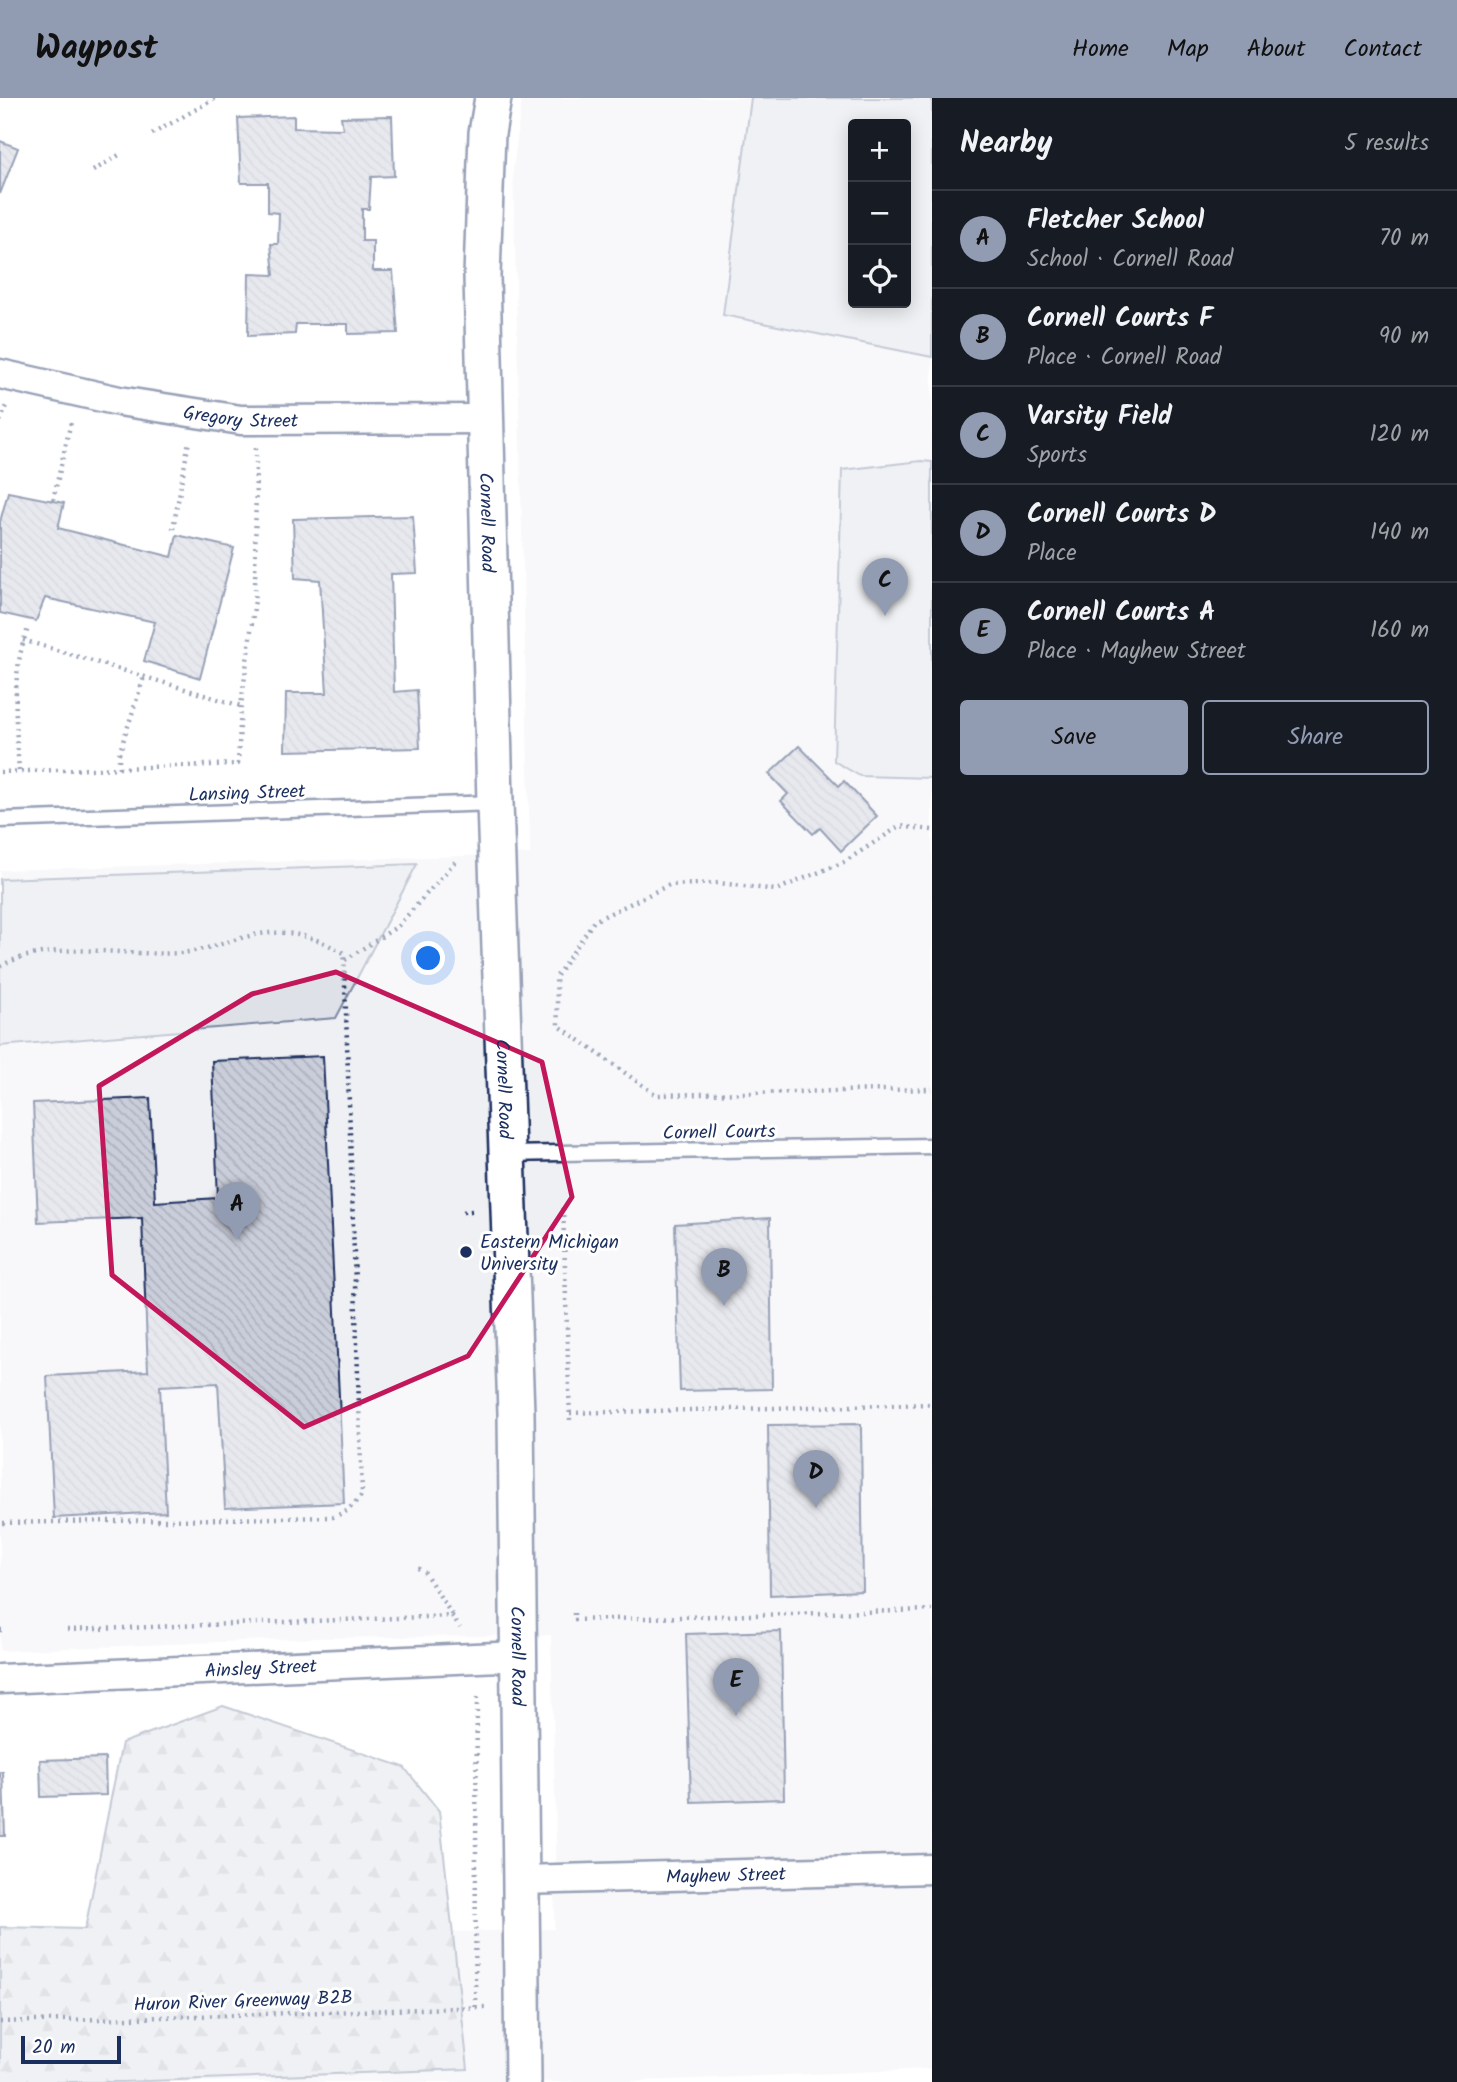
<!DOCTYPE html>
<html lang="en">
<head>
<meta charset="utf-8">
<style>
  :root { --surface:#171b24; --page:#242831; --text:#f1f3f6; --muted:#9ea1a6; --line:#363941; --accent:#919bb2 }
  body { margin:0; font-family:Kalam,sans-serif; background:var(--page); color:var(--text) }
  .controls { position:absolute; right:21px; top:21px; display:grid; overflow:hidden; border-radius:7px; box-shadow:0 4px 18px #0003 }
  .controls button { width:63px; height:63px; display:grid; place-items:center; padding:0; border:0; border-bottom:2px solid var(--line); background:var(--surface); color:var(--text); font:35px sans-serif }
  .scale { position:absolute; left:21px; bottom:18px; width:100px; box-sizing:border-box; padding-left:7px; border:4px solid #1b2f5e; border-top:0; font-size:19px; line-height:24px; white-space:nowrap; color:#1b2f5e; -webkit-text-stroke:5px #fff; paint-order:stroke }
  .you { position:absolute; left:429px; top:861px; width:24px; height:24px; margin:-18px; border:5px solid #fff; border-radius:50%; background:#1a73e8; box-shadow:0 0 0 10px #1a73e833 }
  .badge { display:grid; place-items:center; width:46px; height:46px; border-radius:50%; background:var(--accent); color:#111; font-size:23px; font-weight:700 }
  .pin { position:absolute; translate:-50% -58px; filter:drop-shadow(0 2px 4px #0008) }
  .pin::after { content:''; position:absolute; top:37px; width:24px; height:21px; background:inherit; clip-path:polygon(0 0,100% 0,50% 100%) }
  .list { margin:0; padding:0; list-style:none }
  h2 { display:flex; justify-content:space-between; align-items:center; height:91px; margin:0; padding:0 28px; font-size:30px }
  h2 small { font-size:23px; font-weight:400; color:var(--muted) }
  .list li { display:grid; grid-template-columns:46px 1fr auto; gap:21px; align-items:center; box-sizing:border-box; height:98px; padding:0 28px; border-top:2px solid var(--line) }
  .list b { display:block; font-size:26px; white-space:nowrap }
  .list p { margin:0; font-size:23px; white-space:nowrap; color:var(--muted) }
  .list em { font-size:23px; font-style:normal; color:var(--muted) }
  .actions { display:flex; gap:14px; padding:21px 28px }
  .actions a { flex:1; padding:16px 0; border:2px solid var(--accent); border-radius:7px; text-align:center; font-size:24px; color:var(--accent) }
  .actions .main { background:var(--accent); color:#111 }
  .icon { flex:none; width:38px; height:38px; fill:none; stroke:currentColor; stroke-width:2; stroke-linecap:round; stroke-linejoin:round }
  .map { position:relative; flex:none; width:932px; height:1984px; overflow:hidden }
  header { display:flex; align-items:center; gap:42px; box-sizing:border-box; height:98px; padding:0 35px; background:var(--accent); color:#111 }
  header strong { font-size:33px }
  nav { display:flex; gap:38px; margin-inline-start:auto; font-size:24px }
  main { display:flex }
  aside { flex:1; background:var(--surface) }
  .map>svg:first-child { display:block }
</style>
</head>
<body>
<header>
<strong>Waypost</strong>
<nav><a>Home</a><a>Map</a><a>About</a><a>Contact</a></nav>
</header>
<main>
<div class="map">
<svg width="932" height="1984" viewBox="0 0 932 1984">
  <defs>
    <pattern id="forest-firs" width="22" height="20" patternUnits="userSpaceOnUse" patternTransform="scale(1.75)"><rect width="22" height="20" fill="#dee1e7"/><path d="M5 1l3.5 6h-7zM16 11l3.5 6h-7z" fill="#bec1c9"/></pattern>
    <pattern id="building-back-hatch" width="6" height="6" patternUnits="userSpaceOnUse" patternTransform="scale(1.75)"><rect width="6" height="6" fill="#caceda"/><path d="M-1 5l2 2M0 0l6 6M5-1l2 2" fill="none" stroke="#adb1be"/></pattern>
  </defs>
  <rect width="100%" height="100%" fill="#fff"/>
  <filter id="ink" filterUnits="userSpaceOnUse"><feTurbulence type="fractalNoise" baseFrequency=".0143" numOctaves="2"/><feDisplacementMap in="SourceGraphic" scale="14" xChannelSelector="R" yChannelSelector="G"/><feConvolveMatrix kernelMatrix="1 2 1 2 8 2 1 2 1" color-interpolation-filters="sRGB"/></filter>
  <g filter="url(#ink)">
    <path fill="#eff0f4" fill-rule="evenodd" d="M522,0H932V1971L620,1984H0V1847L554,1831L556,1745L551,1537L317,1540L0,1553V772L530,756L513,72ZM853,26H906V205H853Z"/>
    <g fill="#dee1e7" stroke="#7c88a2" stroke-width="2" fill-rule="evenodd">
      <path d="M751,0H932V259L723,217ZM906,26V205H853V26Z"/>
      <polygon points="921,363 932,364 932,680 860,678 834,663 842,372"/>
      <polygon points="417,766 336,920 0,948 0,781"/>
    </g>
    <polygon fill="url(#forest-firs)" stroke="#7c88a2" stroke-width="2" points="223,1608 404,1669 439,1713 468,1971 122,1984 0,1984 0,1829 85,1831 122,1645"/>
    <g fill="url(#building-back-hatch)" stroke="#1b2f5e" stroke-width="2">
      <polygon points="294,18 294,30 343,31 341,19 392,18 394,78 371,79 369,111 362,111 362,143 373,143 373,173 393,173 398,235 348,236 348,226 296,226 295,236 248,238 249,176 274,177 271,146 278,146 279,115 268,114 268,85 241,85 238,20"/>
      <polygon points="0,43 18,50 0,96"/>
      <polygon points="8,394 64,405 58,430 172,459 177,437 234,450 200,580 144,563 155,524 45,500 36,523 0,515 0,424"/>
      <polygon points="413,418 417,475 391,476 394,594 417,592 420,650 285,653 286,595 327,595 320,482 295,480 293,421"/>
      <polygon points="799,648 839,688 844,683 877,718 841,753 820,730 813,736 781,703 788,696 769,676"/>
      <polygon points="323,958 344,1405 225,1410 218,1285 160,1288 166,1414 54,1420 47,1278 148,1273 142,1120 38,1124 33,1005 150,1000 155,1104 218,1100 212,963"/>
      <polygon points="770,1120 772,1291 680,1293 675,1126"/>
      <polygon points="861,1326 863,1493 770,1497 768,1327"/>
      <polygon points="781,1533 784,1701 691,1704 686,1536"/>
      <polygon points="105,1660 106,1697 41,1699 40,1662"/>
      <polygon points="0,1674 3,1674 5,1738 0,1738"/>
    </g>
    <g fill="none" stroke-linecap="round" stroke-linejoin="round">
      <defs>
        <g id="service">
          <polyline points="0,722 495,705"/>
          <polyline points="508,1056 932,1048"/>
        </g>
        <g id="minor">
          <path id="s1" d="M0,276L119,303L241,322L486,321"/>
          <path id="s2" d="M0,1581L521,1558"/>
          <path id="s3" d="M521,1782L932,1771"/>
        </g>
        <g id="tertiary">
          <path id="s4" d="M493,0L487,35L482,178L495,705L516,1315L523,1984"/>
        </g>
      </defs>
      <use href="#service" stroke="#1b2f5e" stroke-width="19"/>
      <use href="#minor" stroke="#1b2f5e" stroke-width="33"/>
      <use href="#tertiary" stroke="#1b2f5e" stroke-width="40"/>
      <g stroke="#1b2f5e" stroke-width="4.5" stroke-dasharray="2 5" stroke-linecap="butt">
        <polyline points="152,36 216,0"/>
        <polyline points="93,73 119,57"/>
        <polyline points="0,323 7,308"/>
        <polyline points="53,402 71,324"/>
        <polyline points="173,431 189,343"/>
        <polyline points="23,542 241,608"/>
        <polyline points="119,670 119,656 144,579"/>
        <path d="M19,673C16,624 10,574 29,528"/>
        <polyline points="0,674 238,666 241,608 255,502 256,350"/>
        <polyline points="932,732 900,728 844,764 776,792 719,785 669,787 594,823 556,879 558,927 656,997 932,991"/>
        <polyline points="345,862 398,828 455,764"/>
        <path d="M0,868C56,840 120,859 180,855C216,852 247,832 284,835C308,837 324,844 344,855L362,1397L347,1413L333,1419L0,1425"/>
        <polyline points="563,1110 570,1322"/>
        <polyline points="463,1114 472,1113"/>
        <polyline points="570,1315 932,1306"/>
        <polyline points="418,1470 425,1475 452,1517"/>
        <polyline points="574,1515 574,1522 932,1512"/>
        <polyline points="0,1532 3,1532"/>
        <polyline points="67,1532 452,1518 460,1530"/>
        <polyline points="475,1909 477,1595"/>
        <polyline points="0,1924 488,1909"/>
      </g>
      <use href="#service" stroke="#fff" stroke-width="14"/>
      <use href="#minor" stroke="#fff" stroke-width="28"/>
      <use href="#tertiary" stroke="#fff" stroke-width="35"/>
    </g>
  </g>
  <path d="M0 0H932V1984H0ZM336,874L542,964L572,1099L468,1258L304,1329L112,1177L99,988L252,896Z" fill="#fff" fill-opacity=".55" fill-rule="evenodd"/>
  <path fill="none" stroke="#c2185b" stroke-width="5" stroke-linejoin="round" d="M336,874L542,964L572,1099L468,1258L304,1329L112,1177L99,988L252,896Z"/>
  <circle fill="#1b2f5e" stroke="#fff" stroke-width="2.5" cx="466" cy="1154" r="7"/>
  <g text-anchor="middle" stroke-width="6" stroke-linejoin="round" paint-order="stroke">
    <g font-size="19" fill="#1b2f5e" stroke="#fff">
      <text dy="7" stroke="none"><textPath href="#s1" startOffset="245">Gregory Street</textPath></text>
      <text dy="7" stroke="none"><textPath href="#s4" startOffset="425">Cornell Road</textPath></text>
      <text transform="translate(247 694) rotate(-2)" y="7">Lansing Street</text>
      <text dy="7" stroke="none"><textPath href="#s4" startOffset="992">Cornell Road</textPath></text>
      <text transform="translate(719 1033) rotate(-1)" y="7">Cornell Courts</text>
      <text dy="7" stroke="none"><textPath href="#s4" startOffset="1559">Cornell Road</textPath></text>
      <text dy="7" stroke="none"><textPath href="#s2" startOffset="261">Ainsley Street</textPath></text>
      <text dy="7" stroke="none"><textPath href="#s3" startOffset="205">Mayhew Street</textPath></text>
      <text transform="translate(243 1902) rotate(-2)" y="7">Huron River Greenway B2B</text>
    </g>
    <g font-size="19" fill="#1b2f5e" stroke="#fff" text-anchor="start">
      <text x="480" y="1150">Eastern Michigan<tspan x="480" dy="22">University</tspan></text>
    </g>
  </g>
</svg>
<div class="controls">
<button>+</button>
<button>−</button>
<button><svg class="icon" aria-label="locate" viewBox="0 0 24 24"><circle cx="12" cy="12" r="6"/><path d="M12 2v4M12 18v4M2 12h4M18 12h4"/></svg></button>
</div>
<div class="scale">20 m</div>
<div class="you"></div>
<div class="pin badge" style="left:237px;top:1142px">A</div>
<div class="pin badge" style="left:724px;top:1208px">B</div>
<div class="pin badge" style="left:885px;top:518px">C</div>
<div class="pin badge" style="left:816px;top:1410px">D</div>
<div class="pin badge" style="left:736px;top:1618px">E</div>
</div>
<aside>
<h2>Nearby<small>5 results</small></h2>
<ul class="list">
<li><span class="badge">A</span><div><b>Fletcher School</b><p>School · Cornell Road</p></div><em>70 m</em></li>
<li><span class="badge">B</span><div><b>Cornell Courts F</b><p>Place · Cornell Road</p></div><em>90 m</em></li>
<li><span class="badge">C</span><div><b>Varsity Field</b><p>Sports</p></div><em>120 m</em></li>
<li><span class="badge">D</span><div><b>Cornell Courts D</b><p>Place</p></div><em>140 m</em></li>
<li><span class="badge">E</span><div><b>Cornell Courts A</b><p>Place · Mayhew Street</p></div><em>160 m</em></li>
</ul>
<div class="actions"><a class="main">Save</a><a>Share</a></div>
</aside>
</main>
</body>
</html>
